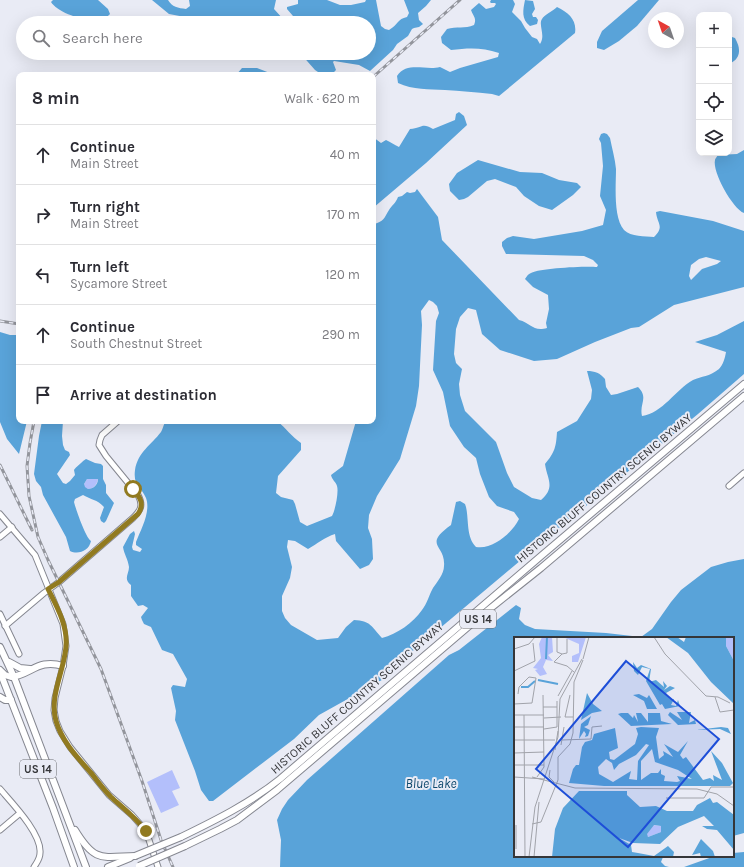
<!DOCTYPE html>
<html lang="en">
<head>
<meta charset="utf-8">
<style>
  :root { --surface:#fff; --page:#f7f7f7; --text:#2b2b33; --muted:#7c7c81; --line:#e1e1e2 }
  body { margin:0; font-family:Karla,sans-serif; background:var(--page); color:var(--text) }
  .controls { position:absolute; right:12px; top:12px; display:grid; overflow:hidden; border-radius:8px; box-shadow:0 4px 16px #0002 }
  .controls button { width:36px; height:36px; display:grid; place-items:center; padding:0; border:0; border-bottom:1px solid var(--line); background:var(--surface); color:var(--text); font:20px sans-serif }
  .compass { position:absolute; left:648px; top:12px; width:36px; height:36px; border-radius:50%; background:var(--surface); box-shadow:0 4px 16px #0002; rotate:320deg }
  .stop { position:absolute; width:12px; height:12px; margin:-9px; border:3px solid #917a20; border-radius:50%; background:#fff }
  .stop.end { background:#917a20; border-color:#fff; box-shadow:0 1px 4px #0008 }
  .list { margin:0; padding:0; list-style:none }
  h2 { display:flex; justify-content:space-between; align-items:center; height:52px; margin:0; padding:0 16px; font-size:17px }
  h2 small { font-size:13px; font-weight:400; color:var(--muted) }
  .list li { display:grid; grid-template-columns:26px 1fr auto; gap:12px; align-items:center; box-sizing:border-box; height:60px; padding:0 16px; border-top:1px solid var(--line) }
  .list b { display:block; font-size:15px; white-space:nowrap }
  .list p { margin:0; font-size:13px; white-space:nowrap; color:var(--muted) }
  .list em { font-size:13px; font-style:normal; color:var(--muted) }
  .icon { flex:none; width:22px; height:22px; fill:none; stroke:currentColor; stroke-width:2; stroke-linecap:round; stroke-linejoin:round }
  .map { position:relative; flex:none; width:744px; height:867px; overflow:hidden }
  .search { position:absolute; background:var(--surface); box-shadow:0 4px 16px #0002; left:16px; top:16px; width:360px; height:44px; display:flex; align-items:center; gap:10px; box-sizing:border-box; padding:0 14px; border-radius:22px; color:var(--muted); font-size:15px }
  .panel { position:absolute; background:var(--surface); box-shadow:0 4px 16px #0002; left:16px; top:72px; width:360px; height:352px; border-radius:8px }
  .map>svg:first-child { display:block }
</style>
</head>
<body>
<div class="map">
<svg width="744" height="867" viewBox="0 0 744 867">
  <rect width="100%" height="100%" fill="#e9ebf5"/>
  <g fill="#b3bffb">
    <path d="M87,479H98C97,485 93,489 88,489L84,487V484Z"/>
    <polygon points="172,770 180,788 172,791 179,805 161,813 147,782"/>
  </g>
  <g fill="#59a3d9" fill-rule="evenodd">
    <path d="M53,0H98L108,9L110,14C98,27 59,15 51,2Z"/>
    <path d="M152,0H168C172,7 178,8 186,9L190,6L189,0H276L274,9L284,20L289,21L293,16L287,9V7L298,4V0H327L340,5H351L365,2L366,0H376L381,26L385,29L389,30C399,24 397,19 407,17L409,13L404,0H431L426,6L418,13L419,20L423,24L419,27L414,28L412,29L408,36L397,44L393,50L370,71L359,65L334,61L333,62L336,70L331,75L321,74L315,70L300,53H369V23H200L185,17L169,14Z"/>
    <path d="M491,0H513L515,4L512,12L521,21L525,28L532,37L537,39L540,44C546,35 538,25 542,19C544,15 553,11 557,7C569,13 577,20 575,33L499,96L492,94C476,92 460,91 445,90C429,89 413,90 398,83L397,76C407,61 426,71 440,67L450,72L460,68L498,57L499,53C482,47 468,48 451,50L442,43L441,37L447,29C456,26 465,29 474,25C477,18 473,16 471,10L479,3L486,9L494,7L496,4L495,3H491L490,2Z"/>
    <path d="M525,0L533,1L535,9L532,14L533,17H536L538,20L537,24L530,26C521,19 523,10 525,0Z"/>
    <polygon points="638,0 659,0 637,26 619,41 604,50 597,48 597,42 602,31"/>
    <path d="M729,36L735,38C740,47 742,57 731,63L729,62Z"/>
    <polygon points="242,68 257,68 275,75 236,75"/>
    <path d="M459,112L464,116L467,125L426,163L373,208V137L381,143L386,140C391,142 394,145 399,147L410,129C422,128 422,122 433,129L455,120L456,114Z"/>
    <path d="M604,133L607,134L610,138C612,148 615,159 616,169C616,185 613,217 624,230C631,237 645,236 654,237C665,226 657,224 656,212L660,211L713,221L744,231V287L674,305L639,327L631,328L595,342L557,359L534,361L500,350L482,334L476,310L468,308L460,317L456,329L454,354L456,363L462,369L459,384L460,395L465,411L496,442L507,473L514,487L532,498L541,500C556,487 547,479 545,464C555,452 556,447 557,432L577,421L591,399L592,390L587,371C595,371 600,373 605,379L606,387L611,395L617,394L638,387C649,398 639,403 642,416C663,413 675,390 693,380C702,376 709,377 719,369C723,365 725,358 726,352L695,342L717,335L744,321V374L698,414L540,544L408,655L389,676L319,715L294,739L213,801H209L201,790L195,771L175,720L176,711L171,688L173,685L185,687L187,679L173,654L162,650L151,627L144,624L142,620L141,617L148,608L143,605L138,606L131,596V585C123,579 129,574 129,567C128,559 124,554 123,547L130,534L134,531L135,534L132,547L133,550L140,552L142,549L136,545V542C141,529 151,512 146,498C141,486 133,486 135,470C138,452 151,445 161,432C163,429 163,425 166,421H277C286,428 292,437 301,443V450L278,476L276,493L281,497L293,500L295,504L300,522L307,526L332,516C335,511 339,492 337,486C336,482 332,480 331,475L343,466L356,421H373V224C384,222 384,218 389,210C392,205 396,203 398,197L402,196L407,192L410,193L415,192L417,189L438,217L442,240L519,320C531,323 533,332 547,328L546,323L549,309L548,295L533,287L525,279C527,276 528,274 531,273C541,268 585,266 597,267L598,265L593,260L584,256L506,254L502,246V242L507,238L513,236L534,239L582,231L603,225L606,210L600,196L603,166L601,143L599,139L601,134ZM706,257L721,261L717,264L702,269L691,280L689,276L691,265L699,259ZM429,300L433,302L437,306L439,313L436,321L433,370L443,392L450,426L464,447L476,458L480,474L489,497L497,506L514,512L519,519C512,533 493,550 476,547C466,537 469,520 466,507L465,504L460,501L456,502L451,525C422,546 446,544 444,566C444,574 437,582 433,588C429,595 427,604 422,610C413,623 397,634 382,638C371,626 371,621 354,620L346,627L338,638L317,640L291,625L285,618L282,611V596L290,578L292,567L287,547L288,540L295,541L308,549C317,544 325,537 335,534L336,541L360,569L369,565L373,559L372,539L368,528L369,515L377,496L400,459L416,406L419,386L422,325L421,311Z"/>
    <path d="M744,150V213C733,209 712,172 715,160C715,159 718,155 718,155L737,154Z"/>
    <polygon points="478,160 520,172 542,173 559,180 577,183 581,187 573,195 552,210 539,206 524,196 516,187 495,179 487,181 468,197 464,199 459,200 450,191 449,184 457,173"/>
    <polygon points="0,332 10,335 19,335 19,421 27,421 19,454 7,439 0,422"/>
    <path d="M42,421H63L62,436L63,445L65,450L69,452L70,455L57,474L63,483L66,484L70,481L75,475L74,470C75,468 84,460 86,459L95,463L101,464L103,466V479L106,485V493L114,503L106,521L104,523L101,521L100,518L104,507C97,499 91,500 83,495L75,499L74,502C76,510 86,538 91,541C89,551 78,555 70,551L66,537L43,495L41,487L36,481L34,474L39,436ZM87,479H98C98,485 93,489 88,489L85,487L84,484Z"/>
    <polygon points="744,559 744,833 733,836 733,638 515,638 515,856 668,856 663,857 661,862 665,866 669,867 280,867 281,840 277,820 282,809 288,800 307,780 449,655 459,650 516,605 521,608 519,619 525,625 535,629 606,633 641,637 652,629 671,602 681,590 711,567 728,562"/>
    <polygon points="744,852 744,867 684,867 715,856 733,856 733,853"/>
  </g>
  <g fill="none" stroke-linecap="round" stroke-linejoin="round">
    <defs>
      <g id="minor">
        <polyline points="729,486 744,473"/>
        <polyline points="0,514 35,555 63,624 66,646 63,666 55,698 54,710 56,721 60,731 70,747 109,795 132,815 146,831 158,867"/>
        <polyline points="0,537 12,527"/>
        <polyline points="0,614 19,654"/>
        <path d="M5,626L44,593L59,582L133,518C140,511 144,506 138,495L106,456L99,445L100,440L102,435L118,421"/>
        <path d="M0,789C12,803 42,834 40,853C40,859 37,862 34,867"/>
        <polyline points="0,830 19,814"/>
      </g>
      <g id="major">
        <polyline points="0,647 14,677 86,867"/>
        <polyline points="9,662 20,668 30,669"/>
        <path d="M0,670L5,675L11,677C31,675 38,658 63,666"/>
        <polyline points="0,672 53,808 74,867"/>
        <polyline points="0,697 5,700 11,700"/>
        <path d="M75,830C95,863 102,857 135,856"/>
        <path d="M181,837C216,820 250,803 280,779L541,556L744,384"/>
        <polyline points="185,846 220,829 237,820 277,790 482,615 541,568 744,396"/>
        <polyline points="108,867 130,858"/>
      </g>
    </defs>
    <use href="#minor" stroke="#858790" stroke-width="7"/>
    <use href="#major" stroke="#858790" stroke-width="8"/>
    <use href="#minor" stroke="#fff" stroke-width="5"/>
    <use href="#major" stroke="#fff" stroke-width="6"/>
    <defs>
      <g id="rail">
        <polyline points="373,77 460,0"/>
        <polyline points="0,321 19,324"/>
        <polyline points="34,421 30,443 27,466 29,496 38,537 48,560 101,669 142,781 161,840 173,867"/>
        <polyline points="0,465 32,530"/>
      </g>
    </defs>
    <use href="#rail" stroke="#93959c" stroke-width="3"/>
    <use href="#rail" stroke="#e9ebf5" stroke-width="1.5" stroke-dasharray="4.5" stroke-linecap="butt"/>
    <defs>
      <g id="major-bridge">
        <polyline points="135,856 181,837"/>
        <polyline points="139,866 185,846"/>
      </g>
    </defs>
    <use href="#major-bridge" stroke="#858790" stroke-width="8" stroke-linecap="butt"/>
    <use href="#major-bridge" stroke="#fff" stroke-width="6"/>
  </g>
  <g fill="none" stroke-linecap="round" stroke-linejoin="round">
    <path stroke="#917a20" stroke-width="5" d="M133,489C140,497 145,504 138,514L59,582L48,589C57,607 68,626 66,647C64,671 49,696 56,721C62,742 78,758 92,774C98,782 104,790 111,797C123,808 136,818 146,831"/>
  </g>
  <g text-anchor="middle" stroke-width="4" stroke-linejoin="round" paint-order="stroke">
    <g fill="#e9ebf5" stroke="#6b6c71" stroke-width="1">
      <rect x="460" y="610" width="36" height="18" rx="3"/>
      <rect x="20" y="760" width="36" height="18" rx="3"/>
    </g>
    <g font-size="11" font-weight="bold" fill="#353639">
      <text x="478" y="623">US 14</text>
      <text x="38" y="773">US 14</text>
    </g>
    <g font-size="12" fill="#353639" stroke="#e9ebf5">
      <text transform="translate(604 488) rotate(-40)" y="4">HISTORIC BLUFF COUNTRY SCENIC BYWAY</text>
      <text transform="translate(357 698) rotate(-41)" y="4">HISTORIC BLUFF COUNTRY SCENIC BYWAY</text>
    </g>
    <g font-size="13" font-style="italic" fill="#0f496d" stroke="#e9ebf5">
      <text x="431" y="788">Blue Lake</text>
    </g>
  </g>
  <g transform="translate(514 637)">
    <rect width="220" height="220" fill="#e9ebf5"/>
    <path d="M28,0H38L39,15L34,18L39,24L32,23L29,30L33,37L26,39L21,33L24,32L19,31L27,21L25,7ZM49,0H72L64,25H58V19L65,16V7ZM212,0H220V24L212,9ZM139,188L147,189V195L134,200L132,197Z" fill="#b3bffb"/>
    <path d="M152,0H163L170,5L172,0H212V9L220,24V67L197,45L174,16ZM119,25L123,31L127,28L137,32L135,45L142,43L150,50L149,44L153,49L150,53L156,49L161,51L152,56L156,62H160L157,68L162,69L164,63L166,69L151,72L148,67L146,68L132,44L136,32L128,30L124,38L120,34ZM73,56L79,67L88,74L78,76L67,83ZM125,57L133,61L135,58L143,72H133L130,64L119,58ZM156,75L168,83L163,75H177L175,86L181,83L182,87L164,88L154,78ZM107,76H114L119,81L120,78L124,85L122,76H127L134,85V76H146L147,84L158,87L117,89L104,77ZM77,79L74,88L70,90L76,93L74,99L71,100L72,97L70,94L65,102L67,87ZM127,90L145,91L142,100L145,122L150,118L149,114L159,120L150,107L164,115L174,104L166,118L169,122L172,120L189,143L196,141L200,144L199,138L208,143L197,114L208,126L219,146L216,149H90L55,146L59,132L62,128H65L68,110L71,105L78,103L80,97L101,91L104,111L95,115L96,122L100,123L121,107L124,97L122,91ZM132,107L135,108L124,124L123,143L115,142L117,134L99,145L85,137L84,130L92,122L98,126L100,133L105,127L122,118ZM138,112L141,125L164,133L178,142L163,139L166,144L163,145L150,144L151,139L147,137V132L144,136H137L127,143V124ZM207,90L214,91L217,97L206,92L182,93ZM65,154H113V158L126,170L142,169L153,174H179L183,168L196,161L199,166L203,165L220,178V213L203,193L193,192L188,189H200L190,179L164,190L146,207L119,206L105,201L117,208L118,215L124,216L140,219L154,209L160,215L159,220H38L41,192L49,171ZM140,188L147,189V195L134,200L133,197ZM187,202L199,214L201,220H187L186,216L178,218Z" fill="#59a3d9" fill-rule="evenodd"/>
    <path fill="none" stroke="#59a3d9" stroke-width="2" d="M32,22L33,0M24,43L44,47M7,50H14L21,44"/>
    <path fill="none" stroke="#a1a3aa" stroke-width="1" d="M43,0V15L48,17M140,0L151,17L192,59L204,60L216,66M0,12L15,7L21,0M48,17L40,25L53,29L60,35M48,17L53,16V2M69,22L75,0M0,34L21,24L19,6M56,58L51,80H59M44,59L58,34M201,60L206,75L220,73M0,67L18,66L22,41L15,40L5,50L4,57M29,70H43M0,78H30M10,78L11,220M30,81L47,80M0,90H30M30,92L43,90V64M0,103H41M48,103L77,102L78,90L88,89M47,108L50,90M41,113L44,94M0,116L30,115M0,128H30M36,133L35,140L40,145M0,140L30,142M18,140L30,143M23,140L30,130L29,58M30,143L61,151L183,152L203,157L220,169M152,161H190L197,150H220M18,187L27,185L44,143V120L56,107L59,96L60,45L69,23M2,212V188M15,220L21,170L44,100L46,62L68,22M20,220L25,165"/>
    <path fill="#1d4ed8" fill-opacity="0.15" stroke="#1d4ed8" stroke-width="2" d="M112,24L205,102L114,210L22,132Z"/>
    <rect width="220" height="220" fill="none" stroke="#353639" stroke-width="2"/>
  </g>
</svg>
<div class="controls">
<button>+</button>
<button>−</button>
<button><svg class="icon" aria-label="locate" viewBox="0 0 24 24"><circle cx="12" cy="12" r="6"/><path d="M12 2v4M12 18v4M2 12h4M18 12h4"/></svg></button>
<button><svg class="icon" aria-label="layers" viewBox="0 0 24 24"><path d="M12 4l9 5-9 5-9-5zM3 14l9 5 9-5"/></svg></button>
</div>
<svg class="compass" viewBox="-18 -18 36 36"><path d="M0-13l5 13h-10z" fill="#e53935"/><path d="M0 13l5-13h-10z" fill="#7c7c81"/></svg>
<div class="stop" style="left:133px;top:489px"></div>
<div class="stop end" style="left:146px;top:831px"></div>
<div class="search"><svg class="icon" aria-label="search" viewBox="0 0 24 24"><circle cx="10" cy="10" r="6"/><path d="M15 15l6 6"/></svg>Search here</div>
<section class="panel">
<h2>8 min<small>Walk · 620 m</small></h2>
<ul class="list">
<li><svg class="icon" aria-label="ahead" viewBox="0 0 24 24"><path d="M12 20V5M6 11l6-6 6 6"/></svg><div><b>Continue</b><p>Main Street</p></div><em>40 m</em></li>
<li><svg class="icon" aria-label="right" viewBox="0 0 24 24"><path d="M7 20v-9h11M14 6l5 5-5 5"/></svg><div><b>Turn right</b><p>Main Street</p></div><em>170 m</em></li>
<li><svg class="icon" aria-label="left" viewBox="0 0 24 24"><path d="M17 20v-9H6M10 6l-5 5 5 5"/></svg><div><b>Turn left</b><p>Sycamore Street</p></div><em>120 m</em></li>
<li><svg class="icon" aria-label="ahead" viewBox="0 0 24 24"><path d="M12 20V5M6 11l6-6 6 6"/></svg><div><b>Continue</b><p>South Chestnut Street</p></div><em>290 m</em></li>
<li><svg class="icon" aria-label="arrive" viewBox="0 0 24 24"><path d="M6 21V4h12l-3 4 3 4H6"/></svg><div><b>Arrive at destination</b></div></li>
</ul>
</section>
</div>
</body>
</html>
